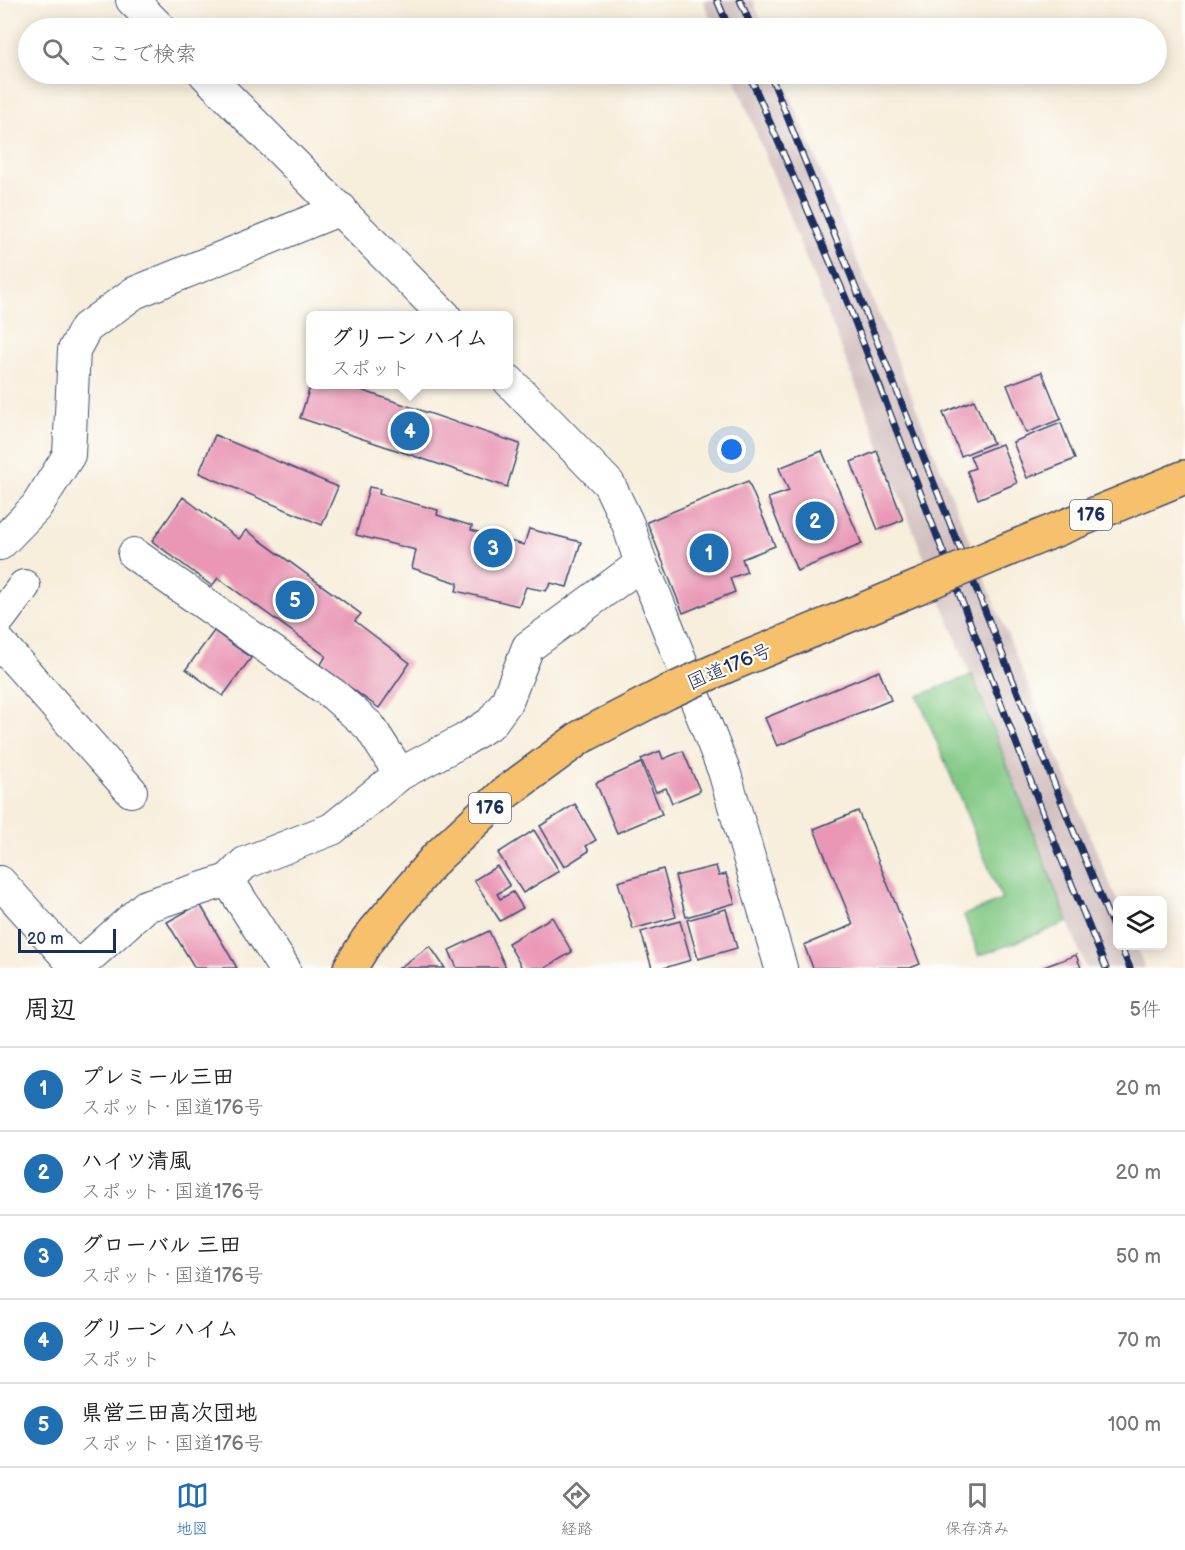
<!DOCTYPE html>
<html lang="ja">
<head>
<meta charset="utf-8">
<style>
  :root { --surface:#fff; --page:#f2f2f2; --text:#222; --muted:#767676; --line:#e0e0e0; --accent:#1f6fb2 }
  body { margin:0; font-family:"Balsamiq Sans","Klee One",sans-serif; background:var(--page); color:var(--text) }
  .controls { position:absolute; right:18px; bottom:18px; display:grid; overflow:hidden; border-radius:9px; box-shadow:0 3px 15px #0003 }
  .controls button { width:54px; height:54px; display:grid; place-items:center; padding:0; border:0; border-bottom:2px solid var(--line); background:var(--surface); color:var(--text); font:30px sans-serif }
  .scale { position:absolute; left:18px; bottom:15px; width:98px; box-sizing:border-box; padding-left:6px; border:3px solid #1b2f5e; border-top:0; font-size:16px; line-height:21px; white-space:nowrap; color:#1b2f5e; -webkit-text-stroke:4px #fdfcf7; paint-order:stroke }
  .you { position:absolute; left:732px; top:450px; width:21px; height:21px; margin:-15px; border:4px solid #fff; border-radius:50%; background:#1a73e8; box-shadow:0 0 0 9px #1a73e833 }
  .badge { display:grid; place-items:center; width:39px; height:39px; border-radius:50%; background:var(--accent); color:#fff; font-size:20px; font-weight:700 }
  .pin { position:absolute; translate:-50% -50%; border:3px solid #fff; box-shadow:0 2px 6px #0006 }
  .popup { position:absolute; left:306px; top:311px; width:207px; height:78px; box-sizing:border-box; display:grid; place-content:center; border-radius:9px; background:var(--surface); filter:drop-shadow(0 2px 4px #0005); font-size:20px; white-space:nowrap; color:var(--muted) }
  .popup b { font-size:22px; color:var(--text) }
  .popup::after { content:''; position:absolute; left:50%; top:100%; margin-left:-12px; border:12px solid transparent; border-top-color:var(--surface) }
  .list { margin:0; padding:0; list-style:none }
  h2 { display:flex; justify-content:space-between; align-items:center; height:78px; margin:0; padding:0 24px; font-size:26px }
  h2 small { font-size:20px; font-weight:400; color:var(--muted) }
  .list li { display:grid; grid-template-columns:39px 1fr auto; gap:18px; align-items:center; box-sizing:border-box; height:84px; padding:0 24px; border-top:2px solid var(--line) }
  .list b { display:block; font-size:22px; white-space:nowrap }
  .list p { margin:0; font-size:20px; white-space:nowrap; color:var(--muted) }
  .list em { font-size:20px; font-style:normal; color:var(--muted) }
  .icon { flex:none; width:33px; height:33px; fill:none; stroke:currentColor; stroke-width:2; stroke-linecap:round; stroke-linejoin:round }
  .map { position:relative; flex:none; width:1185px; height:968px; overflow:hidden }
  .search { position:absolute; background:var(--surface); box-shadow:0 3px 15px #0003; left:18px; right:18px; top:18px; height:66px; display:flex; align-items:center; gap:15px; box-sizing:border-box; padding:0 21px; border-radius:33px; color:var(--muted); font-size:22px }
  .sheet { height:498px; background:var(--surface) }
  nav { display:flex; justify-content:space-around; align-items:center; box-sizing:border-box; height:84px; border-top:2px solid var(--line); background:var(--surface); font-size:16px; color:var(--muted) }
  nav a { display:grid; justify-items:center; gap:3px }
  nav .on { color:var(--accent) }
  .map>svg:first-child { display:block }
</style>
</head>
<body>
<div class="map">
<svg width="1185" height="968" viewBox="0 0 1185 968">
  <rect width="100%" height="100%" fill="#fdfcf7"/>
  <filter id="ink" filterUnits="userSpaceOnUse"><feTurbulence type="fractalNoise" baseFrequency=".0167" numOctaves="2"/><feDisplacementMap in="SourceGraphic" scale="12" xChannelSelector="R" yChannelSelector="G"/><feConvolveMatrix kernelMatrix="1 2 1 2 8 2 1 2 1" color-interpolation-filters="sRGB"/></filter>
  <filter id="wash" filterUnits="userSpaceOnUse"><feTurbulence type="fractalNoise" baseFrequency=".008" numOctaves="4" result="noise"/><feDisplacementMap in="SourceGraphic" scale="24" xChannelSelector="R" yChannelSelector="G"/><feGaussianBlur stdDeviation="1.35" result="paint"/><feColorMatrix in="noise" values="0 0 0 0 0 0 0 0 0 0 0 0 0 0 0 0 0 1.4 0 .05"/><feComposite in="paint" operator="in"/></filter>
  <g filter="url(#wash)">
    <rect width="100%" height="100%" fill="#f7eedc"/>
    <g fill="#d2bfc0">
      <polygon points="703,0 753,0 764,28 714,28"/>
      <polygon points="733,74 782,74 997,609 1117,901 1118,945 1136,946 1145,968 1086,968"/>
    </g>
    <polygon fill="#82c985" stroke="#4e7c72" stroke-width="1.5" points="972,675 1068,922 979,956 964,915 1002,900 918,696"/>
    <g id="blocks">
      <g fill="#e997b5">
        <polygon points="1042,372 1061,419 1026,433 1007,385"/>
        <polygon points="311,384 343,384 520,444 507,487 300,418"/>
        <polygon points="974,400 993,443 961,456 943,413"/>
        <polygon points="1061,423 1075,459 1027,478 1013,442"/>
        <polygon points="215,435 338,487 322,525 199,473"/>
        <polygon points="1002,444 1017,483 978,499 967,471 975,468 970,456"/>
        <polygon points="822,451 862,544 797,571 768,498 789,491 779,468"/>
        <polygon points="877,451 903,520 878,530 851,462"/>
        <polygon points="748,481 775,546 742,559 747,572 730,578 735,592 683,613 647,522"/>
        <polygon points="369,487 380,489 379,494 438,510 437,515 472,526 471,530 524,545 529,529 581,542 567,587 551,583 546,591 526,587 519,606 456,591 458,583 412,568 416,550 356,535"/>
        <polygon points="183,497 239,539 246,530 361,614 355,621 410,663 379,708 320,666 326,656 218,578 212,586 152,541"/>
        <polygon points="214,631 251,658 223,696 186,669"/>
        <polygon points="879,671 891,700 777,746 765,718"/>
        <polygon points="660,751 663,759 683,751 700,791 672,803 666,788 656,792 641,759"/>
        <polygon points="641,763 662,814 617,833 596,783"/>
        <polygon points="575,804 596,840 586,846 589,851 564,867 540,826"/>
        <polygon points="858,811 920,964 910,968 813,968 804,945 853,925 814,829"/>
        <polygon points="534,830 559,871 523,893 498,853"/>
        <polygon points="497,866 510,886 497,894 500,899 513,892 523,908 500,921 474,880"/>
        <polygon points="716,866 719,876 726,874 735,903 686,917 675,876"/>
        <polygon points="663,869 676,917 633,929 618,882"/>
        <polygon points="200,904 237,968 195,968 167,922"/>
        <polygon points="726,909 737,948 698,959 687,920"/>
        <polygon points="552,917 572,952 545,968 522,968 508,943"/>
        <polygon points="680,921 691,960 664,968 652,968 641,932"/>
        <polygon points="489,931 506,968 457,968 449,950"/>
        <polygon points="430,946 445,968 399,968"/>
        <polygon points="1076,955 1081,968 1041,968"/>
      </g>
    </g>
  </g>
  <g filter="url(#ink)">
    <use href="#blocks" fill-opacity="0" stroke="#3c4c71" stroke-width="1.5"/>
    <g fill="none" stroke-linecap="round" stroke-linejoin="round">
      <defs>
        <g id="minor">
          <polyline points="132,0 160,28"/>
          <polyline points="205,74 445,316"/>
          <polyline points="509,381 609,484 628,524 641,564 655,595 724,771 781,968"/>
          <polyline points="0,544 36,507 69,455 74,350 86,328 134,293 341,209"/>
          <polyline points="134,554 334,695 370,727 400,774"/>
          <polyline points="0,618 24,586"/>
          <polyline points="0,643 131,791"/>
          <polyline points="228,880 245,863 332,829 400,774 464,740 491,723 507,701 528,647 641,564"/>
          <polyline points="0,882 77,968 146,906 228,880 284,968"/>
        </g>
        <g id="trunk">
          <polyline points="997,554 1185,477"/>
          <polyline points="724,667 918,587"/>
          <polyline points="350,968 368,939 436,858 505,793 581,737 668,692"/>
        </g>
      </defs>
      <use href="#minor" stroke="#3c4c71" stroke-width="34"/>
      <use href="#trunk" stroke="#3c4c71" stroke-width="36"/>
      <use href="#minor" stroke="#fff" stroke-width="32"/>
      <use href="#trunk" stroke="#f7c06c" stroke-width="33"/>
      <defs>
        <g id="rail">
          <polyline points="717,0 729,28"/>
          <polyline points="740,0 752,28"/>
          <polyline points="749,74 847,301 1046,821 1106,968"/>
          <polyline points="770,74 1066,813 1118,939"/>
          <polyline points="1120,945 1130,968"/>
        </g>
      </defs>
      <use href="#rail" stroke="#1b2f5e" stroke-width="7"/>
      <use href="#rail" stroke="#fdfcf7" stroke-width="4.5" stroke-dasharray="14" stroke-linecap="butt"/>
      <defs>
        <g id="trunk-bridge">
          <polyline points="918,587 997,554"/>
          <polyline points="668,692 724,667"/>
        </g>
      </defs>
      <use href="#trunk-bridge" stroke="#3c4c71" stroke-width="36" stroke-linecap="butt"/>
      <use href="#trunk-bridge" stroke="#f7c06c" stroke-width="33"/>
    </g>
  </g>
  <g text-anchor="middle" stroke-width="4.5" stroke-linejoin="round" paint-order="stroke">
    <g fill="#fdfcf7" stroke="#5f6c8c" stroke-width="1.5">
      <rect x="1070" y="500" width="42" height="30" rx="4.5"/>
      <rect x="469" y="793" width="42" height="30" rx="4.5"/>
    </g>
    <g font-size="18" font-weight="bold" fill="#1b2f5e">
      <text x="1091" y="521">176</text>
      <text x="490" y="814">176</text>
    </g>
    <g font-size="20" fill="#1b2f5e" stroke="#fdfcf7">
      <text transform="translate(729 666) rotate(-23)" y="7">国道176号</text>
    </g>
  </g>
</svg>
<div class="controls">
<button><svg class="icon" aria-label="layers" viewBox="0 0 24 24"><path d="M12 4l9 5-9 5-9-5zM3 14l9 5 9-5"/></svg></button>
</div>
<div class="scale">20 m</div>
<div class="you"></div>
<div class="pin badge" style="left:709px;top:553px">1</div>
<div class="pin badge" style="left:815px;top:521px">2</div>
<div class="pin badge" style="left:493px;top:548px">3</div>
<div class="pin badge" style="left:410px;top:431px">4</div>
<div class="popup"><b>グリーン ハイム</b>スポット</div>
<div class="pin badge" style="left:295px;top:600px">5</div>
<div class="search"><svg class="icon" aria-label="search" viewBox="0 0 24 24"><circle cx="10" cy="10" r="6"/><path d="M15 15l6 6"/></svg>ここで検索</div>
</div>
<section class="sheet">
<h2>周辺<small>5件</small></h2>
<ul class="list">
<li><span class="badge">1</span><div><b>プレミール三田</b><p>スポット · 国道176号</p></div><em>20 m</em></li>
<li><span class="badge">2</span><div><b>ハイツ清風</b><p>スポット · 国道176号</p></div><em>20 m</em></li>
<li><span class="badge">3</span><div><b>グローバル 三田</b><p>スポット · 国道176号</p></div><em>50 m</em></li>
<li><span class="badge">4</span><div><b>グリーン ハイム</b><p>スポット</p></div><em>70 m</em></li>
<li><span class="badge">5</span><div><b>県営三田高次団地</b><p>スポット · 国道176号</p></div><em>100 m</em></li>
</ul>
</section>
<nav>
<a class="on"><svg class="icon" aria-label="map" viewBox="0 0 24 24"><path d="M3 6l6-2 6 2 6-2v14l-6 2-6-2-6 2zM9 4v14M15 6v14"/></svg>地図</a>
<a><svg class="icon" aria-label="directions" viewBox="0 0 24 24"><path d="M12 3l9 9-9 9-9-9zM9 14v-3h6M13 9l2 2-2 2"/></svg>経路</a>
<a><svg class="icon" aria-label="saved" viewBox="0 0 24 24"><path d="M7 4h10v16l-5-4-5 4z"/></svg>保存済み</a>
</nav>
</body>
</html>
